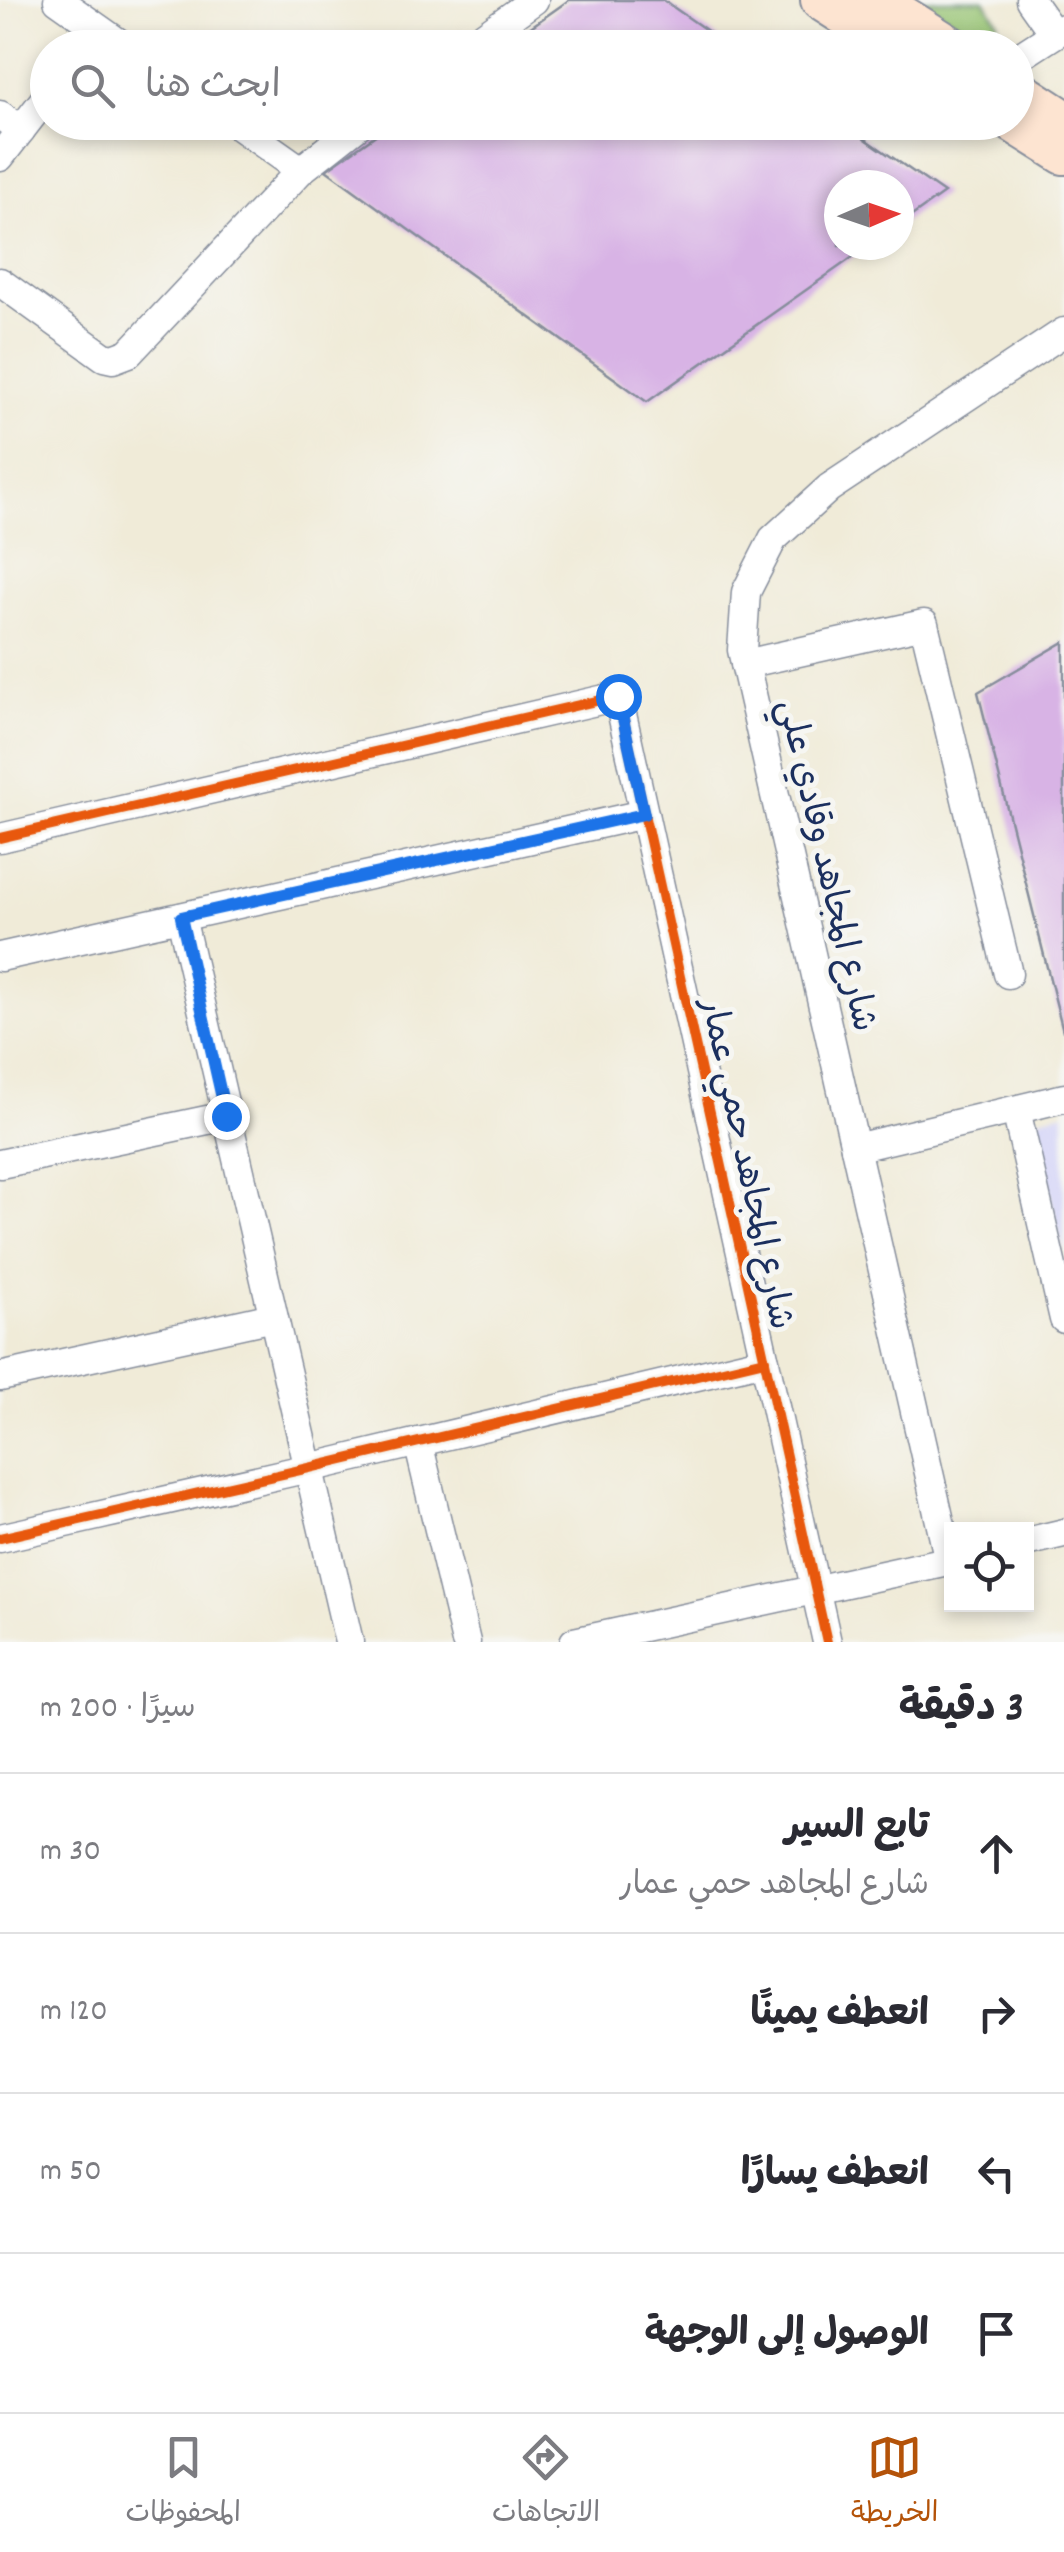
<!DOCTYPE html>
<html lang="ar">
<head>
<meta charset="utf-8">
<style>
  :root { --surface:#fff; --page:#f2f2f3; --text:#2b2b33; --muted:#7c7c81; --line:#e1e1e2; --accent:#b45309 }
  body { margin:0; font-family:Dekko,"Playpen Sans Arabic",sans-serif; background:var(--page); color:var(--text); direction:rtl }
  .controls { position:absolute; right:30px; bottom:30px; display:grid; overflow:hidden; border-radius:0px; box-shadow:0 5px 15px #0003 }
  .controls button { width:90px; height:90px; display:grid; place-items:center; padding:0; border:0; border-bottom:2px solid var(--line); background:var(--surface); color:var(--text); font:50px sans-serif }
  .compass { position:absolute; left:824px; top:170px; width:90px; height:90px; border-radius:50%; background:var(--surface); box-shadow:0 5px 15px #0003; rotate:88deg }
  .stop { position:absolute; width:30px; height:30px; margin:-22px; border:8px solid #1a73e8; border-radius:50%; background:#fff }
  .stop.end { background:#1a73e8; border-color:#fff; box-shadow:0 2px 10px #0008 }
  .list { margin:0; padding:0; list-style:none }
  h2 { display:flex; justify-content:space-between; align-items:center; height:130px; margin:0; padding:0 40px; font-size:42px }
  h2 small { font-size:32px; font-weight:400; color:var(--muted) }
  .list li { display:grid; grid-template-columns:65px 1fr auto; gap:30px; align-items:center; box-sizing:border-box; height:160px; padding:0 40px; border-top:2px solid var(--line) }
  .list b { display:block; font-size:38px; white-space:nowrap }
  .list p { margin:0; font-size:32px; white-space:nowrap; color:var(--muted) }
  .list em { font-size:32px; font-style:normal; color:var(--muted) }
  .icon { flex:none; width:55px; height:55px; fill:none; stroke:currentColor; stroke-width:2; stroke-linecap:round; stroke-linejoin:round }
  .map { position:relative; flex:none; width:1064px; height:1642px; overflow:hidden; direction:ltr }
  .search { position:absolute; background:var(--surface); box-shadow:0 5px 15px #0003; left:30px; right:30px; top:30px; height:110px; display:flex; align-items:center; gap:25px; box-sizing:border-box; padding:0 35px; border-radius:55px; color:var(--muted); font-size:38px }
  .sheet { height:770px; background:var(--surface) }
  nav { display:flex; justify-content:space-around; align-items:center; box-sizing:border-box; height:140px; border-top:2px solid var(--line); background:var(--surface); font-size:28px; color:var(--muted) }
  nav a { display:grid; justify-items:center; gap:5px }
  nav .on { color:var(--accent) }
  .map>svg:first-child { display:block }
</style>
</head>
<body>
<div class="map">
<svg width="1064" height="1642" viewBox="0 0 1064 1642">
  <rect width="100%" height="100%" fill="#f6f6f2"/>
  <filter id="ink" filterUnits="userSpaceOnUse"><feTurbulence type="fractalNoise" baseFrequency=".01" numOctaves="2"/><feDisplacementMap in="SourceGraphic" scale="20" xChannelSelector="R" yChannelSelector="G"/><feConvolveMatrix kernelMatrix="1 2 1 2 8 2 1 2 1" color-interpolation-filters="sRGB"/></filter>
  <filter id="wash" filterUnits="userSpaceOnUse"><feTurbulence type="fractalNoise" baseFrequency=".0048" numOctaves="4" result="noise"/><feDisplacementMap in="SourceGraphic" scale="40" xChannelSelector="R" yChannelSelector="G"/><feGaussianBlur stdDeviation="2.25" result="paint"/><feColorMatrix in="noise" values="0 0 0 0 0 0 0 0 0 0 0 0 0 0 0 0 0 1.4 0 .05"/><feComposite in="paint" operator="in"/></filter>
  <g filter="url(#wash)">
    <rect width="100%" height="100%" fill="#f0ebd8"/>
    <polygon fill="#d7d7f8" points="1064,1112 1064,1253 1032,1120"/>
    <polygon fill="#96c372" stroke="#587968" stroke-width="2.5" points="920,0 984,0 998,21 998,28 990,38 982,39"/>
    <g id="blocks">
      <g fill="#d8b3e5">
        <polygon points="569,0 663,0 732,48 501,48"/>
        <polygon points="394,122 841,122 944,193 899,225 899,185 839,185 839,245 870,245 647,402 326,170"/>
        <polygon points="1064,642 1064,1031 1063,1031 978,692"/>
      </g>
    </g>
  </g>
  <g filter="url(#ink)">
    <use href="#blocks" fill-opacity="0" stroke="#868d9b" stroke-width="2.5"/>
    <g fill="none" stroke-linecap="round" stroke-linejoin="round">
      <defs>
        <g id="street">
          <polyline points="58,0 126,48"/>
          <polyline points="1030,0 1054,34"/>
          <polyline points="467,48 534,0"/>
          <polyline points="1016,59 1064,28"/>
          <polyline points="0,115 21,130"/>
          <polyline points="233,122 301,170"/>
          <polyline points="0,157 48,95"/>
          <polyline points="0,282 104,357 113,359 129,353 301,170 362,122"/>
          <polyline points="745,664 924,624 1008,974"/>
          <polyline points="0,838 618,696 827,1642"/>
          <polyline points="181,917 349,1642"/>
          <polyline points="0,957 644,814"/>
          <polyline points="1016,1110 1064,1319"/>
          <polyline points="855,1148 1064,1098"/>
          <polyline points="0,1164 226,1116"/>
          <polyline points="0,1377 273,1317"/>
          <polyline points="418,1442 466,1642"/>
          <polyline points="0,1538 309,1468 765,1360"/>
          <polyline points="1026,1542 1064,1533"/>
          <polyline points="949,1561 742,650 746,592 773,539 829,488 1064,332"/>
          <polyline points="574,1642 952,1560"/>
        </g>
        <g id="secondary">
          <polyline points="821,0 896,48"/>
          <polyline points="877,0 953,48"/>
          <polyline points="1016,89 1064,120"/>
          <polyline points="1013,122 1064,154"/>
        </g>
      </defs>
      <use href="#street" stroke="#868d9b" stroke-width="31"/>
      <use href="#secondary" stroke="#868d9b" stroke-width="44"/>
      <use href="#street" stroke="#fff" stroke-width="28"/>
      <use href="#secondary" stroke="#fde4d1" stroke-width="40"/>
      <defs>
        <g id="cycleway">
          <polyline points="0,838 618,696 827,1642"/>
          <polyline points="0,1538 309,1468 765,1360"/>
        </g>
      </defs>
      <use href="#cycleway" stroke="#f6f6f2" stroke-width="16"/>
      <use href="#cycleway" stroke="#e8590c" stroke-width="10"/>
    </g>
  </g>
  <g fill="none" stroke-linecap="round" stroke-linejoin="round" filter="url(#ink)">
    <polyline stroke="#1a73e8" stroke-width="12" points="226,1116 181,917 644,814 618,696"/>
  </g>
  <g text-anchor="middle" stroke-width="10" stroke-linejoin="round" paint-order="stroke">
    <g font-size="35" fill="#1b2f5e" stroke="#f6f6f2">
      <text transform="translate(829 865) rotate(77)" y="12">شارع المجاهد وقادي علي</text>
      <text transform="translate(749 1163) rotate(78)" y="12">شارع المجاهد حمي عمار</text>
    </g>
  </g>
</svg>
<div class="controls">
<button><svg class="icon" aria-label="locate" viewBox="0 0 24 24"><circle cx="12" cy="12" r="6"/><path d="M12 2v4M12 18v4M2 12h4M18 12h4"/></svg></button>
</div>
<svg class="compass" viewBox="-18 -18 36 36"><path d="M0-13l5 13h-10z" fill="#e53935"/><path d="M0 13l5-13h-10z" fill="#7c7c81"/></svg>
<div class="stop" style="left:618px;top:696px"></div>
<div class="stop end" style="left:226px;top:1116px"></div>
<div class="search"><svg class="icon" aria-label="search" viewBox="0 0 24 24"><circle cx="10" cy="10" r="6"/><path d="M15 15l6 6"/></svg>ابحث هنا</div>
</div>
<section class="sheet">
<h2>3 دقيقة<small>سيرًا · 200 m</small></h2>
<ul class="list">
<li><svg class="icon" aria-label="ahead" viewBox="0 0 24 24"><path d="M12 20V5M6 11l6-6 6 6"/></svg><div><b>تابع السير</b><p>شارع المجاهد حمي عمار</p></div><em>30 m</em></li>
<li><svg class="icon" aria-label="right" viewBox="0 0 24 24"><path d="M7 20v-9h11M14 6l5 5-5 5"/></svg><div><b>انعطف يمينًا</b></div><em>120 m</em></li>
<li><svg class="icon" aria-label="left" viewBox="0 0 24 24"><path d="M17 20v-9H6M10 6l-5 5 5 5"/></svg><div><b>انعطف يسارًا</b></div><em>50 m</em></li>
<li><svg class="icon" aria-label="arrive" viewBox="0 0 24 24"><path d="M6 21V4h12l-3 4 3 4H6"/></svg><div><b>الوصول إلى الوجهة</b></div></li>
</ul>
</section>
<nav>
<a class="on"><svg class="icon" aria-label="map" viewBox="0 0 24 24"><path d="M3 6l6-2 6 2 6-2v14l-6 2-6-2-6 2zM9 4v14M15 6v14"/></svg>الخريطة</a>
<a><svg class="icon" aria-label="directions" viewBox="0 0 24 24"><path d="M12 3l9 9-9 9-9-9zM9 14v-3h6M13 9l2 2-2 2"/></svg>الاتجاهات</a>
<a><svg class="icon" aria-label="saved" viewBox="0 0 24 24"><path d="M7 4h10v16l-5-4-5 4z"/></svg>المحفوظات</a>
</nav>
</body>
</html>
